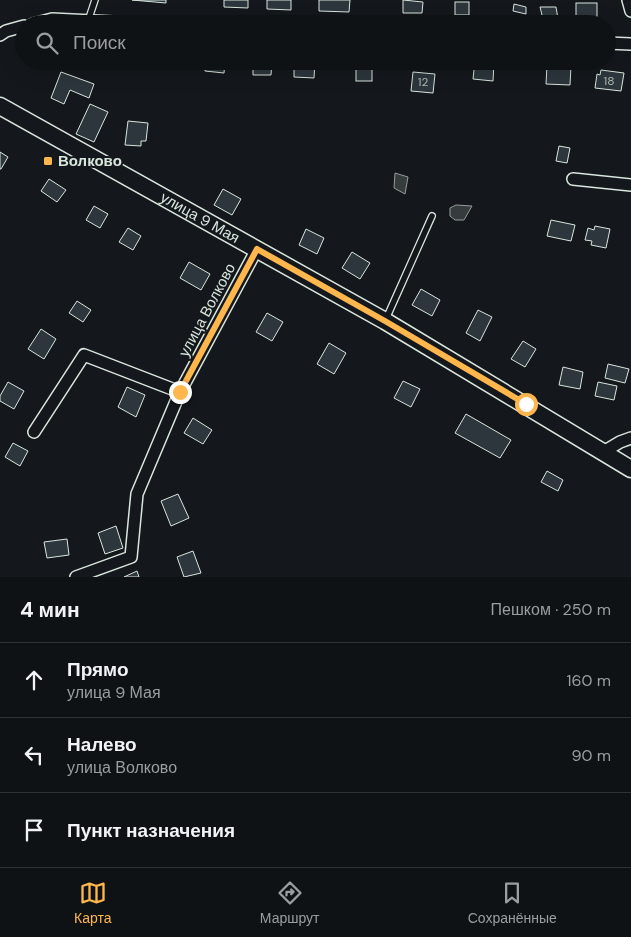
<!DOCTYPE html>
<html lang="ru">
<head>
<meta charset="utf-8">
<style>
  :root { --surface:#0f1215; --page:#1d2022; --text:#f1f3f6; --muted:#9b9ea0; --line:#2f3234; --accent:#ffb74d }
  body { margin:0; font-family:"DM Sans",sans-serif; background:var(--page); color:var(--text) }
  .stop { position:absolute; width:15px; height:15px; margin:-11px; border:4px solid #ffb74d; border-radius:50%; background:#fff }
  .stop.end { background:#ffb74d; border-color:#fff; box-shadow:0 1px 5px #0008 }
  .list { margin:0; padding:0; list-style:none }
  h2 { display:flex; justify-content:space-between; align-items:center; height:65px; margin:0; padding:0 20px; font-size:21px }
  h2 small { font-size:16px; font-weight:400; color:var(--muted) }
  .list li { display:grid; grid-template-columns:32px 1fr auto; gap:15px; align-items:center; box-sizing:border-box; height:75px; padding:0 20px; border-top:1px solid var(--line) }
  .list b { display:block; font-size:19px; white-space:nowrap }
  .list p { margin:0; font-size:16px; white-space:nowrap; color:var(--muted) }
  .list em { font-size:16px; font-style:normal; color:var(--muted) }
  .icon { flex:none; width:28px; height:28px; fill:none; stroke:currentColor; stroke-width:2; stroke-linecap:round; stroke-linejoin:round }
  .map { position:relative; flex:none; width:631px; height:577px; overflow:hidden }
  .search { position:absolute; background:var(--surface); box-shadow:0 5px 20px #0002; left:15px; right:15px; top:15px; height:55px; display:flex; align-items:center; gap:12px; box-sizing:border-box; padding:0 18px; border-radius:28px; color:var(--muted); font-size:19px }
  .sheet { height:290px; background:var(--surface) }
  nav { display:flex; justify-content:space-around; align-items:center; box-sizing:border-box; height:70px; border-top:1px solid var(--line); background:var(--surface); font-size:14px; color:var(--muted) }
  nav a { display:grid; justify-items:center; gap:2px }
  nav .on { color:var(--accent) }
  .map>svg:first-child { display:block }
</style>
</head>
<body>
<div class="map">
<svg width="631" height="577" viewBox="0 0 631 577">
  <rect width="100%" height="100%" fill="#14181c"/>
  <g fill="#363b3e" stroke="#939e99">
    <polygon points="395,173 408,177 405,194 394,188"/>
    <polygon points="456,205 472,206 464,220 455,220 450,216 450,208"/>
  </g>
  <g fill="#2c363c" stroke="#d8e6dc">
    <polygon points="132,0 166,0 166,3"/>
    <polygon points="224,0 248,0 248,8 224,7"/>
    <polygon points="267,0 291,0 291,10 267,9"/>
    <polygon points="319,0 350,0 349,12 319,11"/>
    <polygon points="403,0 423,2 422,13 403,13"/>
    <rect x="455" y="2" width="14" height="13"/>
    <rect x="576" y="3" width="21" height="18"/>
    <polygon points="514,4 526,7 526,14 513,11"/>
    <polygon points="540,7 556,7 558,19 543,19"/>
    <polygon points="114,61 128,61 127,69 113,67"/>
    <polygon points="163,61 185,61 184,67 163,65"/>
    <polygon points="205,61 225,61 224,73 205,71"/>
    <polygon points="253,61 272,61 271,75 253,75"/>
    <polygon points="294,61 315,61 314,78 294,77"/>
    <polygon points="475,61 494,63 493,81 473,79"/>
    <rect x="356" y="63" width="16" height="18"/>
    <polygon points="547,65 571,66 570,85 546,84"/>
    <polygon points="601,70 624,73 621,91 595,88 597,74 600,75"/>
    <polygon points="61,72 94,84 89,98 70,90 64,104 51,98"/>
    <polygon points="413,72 435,74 433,93 411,91"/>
    <polygon points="90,104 108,112 94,142 76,134"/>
    <polygon points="128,121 148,123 146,141 141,141 141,146 125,145"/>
    <polygon points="559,146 570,148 567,163 556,161"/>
    <polygon points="0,152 8,157 1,169 0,169"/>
    <polygon points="49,179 66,190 57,202 41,191"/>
    <polygon points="223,189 241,199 232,215 214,205"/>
    <polygon points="94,206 108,214 100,228 86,220"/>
    <polygon points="551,220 575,225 571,241 547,236"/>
    <polygon points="595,226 610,229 606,248 591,245 592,241 585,240 588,228 594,230"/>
    <polygon points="128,228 141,236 133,250 119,242"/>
    <polygon points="306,229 324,238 317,254 299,245"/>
    <polygon points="352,252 370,263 360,279 342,268"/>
    <polygon points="189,262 210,274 201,290 180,278"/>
    <polygon points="421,289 440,300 432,316 412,305"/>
    <polygon points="77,301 91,310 83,322 69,313"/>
    <polygon points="478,310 492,317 480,341 466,333"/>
    <polygon points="267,313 283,322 272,341 256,332"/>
    <polygon points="41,329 56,339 44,359 28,349"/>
    <polygon points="523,341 536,349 525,367 511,359"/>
    <polygon points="329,343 346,353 334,374 317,364"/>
    <polygon points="608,364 629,369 625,383 605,378"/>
    <polygon points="563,367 583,372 580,389 559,385"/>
    <polygon points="403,381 420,389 411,407 394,398"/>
    <polygon points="8,382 24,391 14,409 0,401 0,396"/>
    <polygon points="598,382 617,386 614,400 595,396"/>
    <polygon points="127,387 145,395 136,417 118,407"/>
    <polygon points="466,414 511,440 500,458 455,433"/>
    <polygon points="193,418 212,430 203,444 184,433"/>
    <polygon points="13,443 28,451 20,466 5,457"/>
    <polygon points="547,471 563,480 558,491 541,482"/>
    <polygon points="178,494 189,518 171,526 161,501"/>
    <polygon points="116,526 123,548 105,554 98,533"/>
    <polygon points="67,539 69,555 47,558 44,542"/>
    <polygon points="193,551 201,573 184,577 177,557"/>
    <polygon points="137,571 139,577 124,577"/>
  </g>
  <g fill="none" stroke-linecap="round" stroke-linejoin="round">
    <defs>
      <g id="lane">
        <polyline points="88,21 95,0"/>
        <polyline points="386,319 432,216"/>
      </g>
      <g id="street">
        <polyline points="628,0 631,11"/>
        <polyline points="33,24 52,19 154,24"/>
        <polyline points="0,35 6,31 24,26"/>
        <polyline points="607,43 631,44"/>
        <polyline points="573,179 631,185"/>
        <polyline points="34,432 84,355 180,392"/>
        <polyline points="605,451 620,442 631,438"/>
        <polyline points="76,577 131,557 137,494 180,392 257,249"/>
      </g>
      <g id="secondary">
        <path id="s1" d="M0,106L385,321L631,469"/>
      </g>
    </defs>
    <use href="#lane" stroke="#d8e6dc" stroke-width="8"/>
    <use href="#street" stroke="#d8e6dc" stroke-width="14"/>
    <use href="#secondary" stroke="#d8e6dc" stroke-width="19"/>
    <use href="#lane" stroke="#14181c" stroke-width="5.5"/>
    <use href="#street" stroke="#14181c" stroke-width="11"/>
    <use href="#secondary" stroke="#14181c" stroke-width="16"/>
  </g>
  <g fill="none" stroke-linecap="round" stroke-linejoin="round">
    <polyline stroke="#ffb74d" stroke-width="6" points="180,392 257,249 385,321 526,404"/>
  </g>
  <rect fill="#ffb74d" stroke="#14181c" stroke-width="2" x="43" y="156" width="10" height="10" rx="2.5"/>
  <g text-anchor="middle" stroke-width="4" stroke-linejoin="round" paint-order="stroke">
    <g font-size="12" fill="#adbab4">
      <text x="609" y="85">18</text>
      <text x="423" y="86">12</text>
    </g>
    <g font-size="15" font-weight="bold" fill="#d8e6dc" stroke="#14181c" text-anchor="start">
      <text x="58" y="166">Волково</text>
    </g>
    <g font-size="15" fill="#d8e6dc" stroke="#14181c">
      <text dy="5" stroke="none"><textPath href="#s1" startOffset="229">улица 9 Мая</textPath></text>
      <text transform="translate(207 310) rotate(-62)" y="5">улица Волково</text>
    </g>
  </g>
</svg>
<div class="stop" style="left:526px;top:404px"></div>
<div class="stop end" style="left:180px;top:392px"></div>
<div class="search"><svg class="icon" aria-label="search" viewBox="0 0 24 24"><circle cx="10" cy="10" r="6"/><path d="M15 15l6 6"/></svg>Поиск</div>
</div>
<section class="sheet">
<h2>4 мин<small>Пешком · 250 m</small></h2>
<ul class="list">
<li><svg class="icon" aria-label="ahead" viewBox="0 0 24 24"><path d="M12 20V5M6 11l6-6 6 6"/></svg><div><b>Прямо</b><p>улица 9 Мая</p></div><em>160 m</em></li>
<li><svg class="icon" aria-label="left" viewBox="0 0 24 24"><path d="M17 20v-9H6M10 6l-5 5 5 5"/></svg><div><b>Налево</b><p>улица Волково</p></div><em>90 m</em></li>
<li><svg class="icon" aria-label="arrive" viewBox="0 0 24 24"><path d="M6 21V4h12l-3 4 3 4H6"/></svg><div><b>Пункт назначения</b></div></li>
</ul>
</section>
<nav>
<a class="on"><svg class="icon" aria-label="map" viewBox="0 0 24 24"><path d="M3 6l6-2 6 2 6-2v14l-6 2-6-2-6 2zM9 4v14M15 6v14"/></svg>Карта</a>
<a><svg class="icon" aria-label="directions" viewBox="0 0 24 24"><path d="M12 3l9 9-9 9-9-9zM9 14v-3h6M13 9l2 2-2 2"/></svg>Маршрут</a>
<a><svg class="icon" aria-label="saved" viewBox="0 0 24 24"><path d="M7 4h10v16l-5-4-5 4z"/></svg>Сохранённые</a>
</nav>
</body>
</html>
